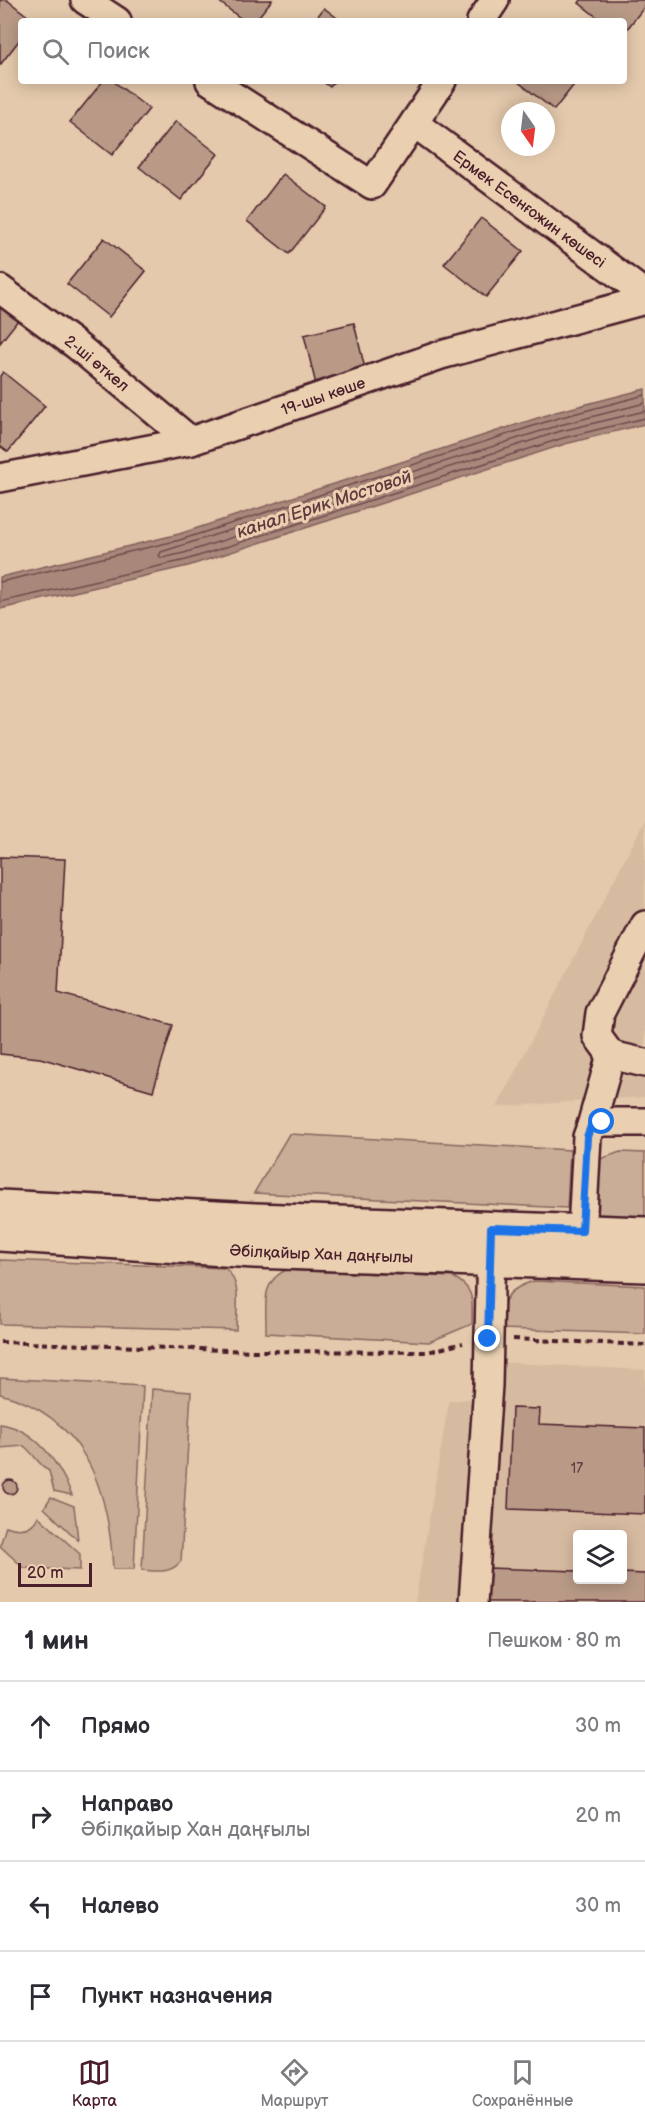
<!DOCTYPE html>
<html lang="ru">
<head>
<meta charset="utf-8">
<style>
  :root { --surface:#fff; --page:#f7f7f7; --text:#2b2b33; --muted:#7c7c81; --line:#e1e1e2; --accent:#4a1f2b }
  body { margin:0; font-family:"Balsamiq Sans",sans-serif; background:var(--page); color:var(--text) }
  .controls { position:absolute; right:18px; bottom:18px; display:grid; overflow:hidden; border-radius:6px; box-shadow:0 3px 15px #0003 }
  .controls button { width:54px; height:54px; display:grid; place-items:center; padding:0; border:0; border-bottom:2px solid var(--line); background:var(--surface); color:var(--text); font:30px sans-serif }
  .compass { position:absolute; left:501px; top:102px; width:54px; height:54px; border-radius:50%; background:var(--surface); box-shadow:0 3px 15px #0003; rotate:166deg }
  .scale { position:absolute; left:18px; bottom:15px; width:74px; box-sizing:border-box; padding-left:6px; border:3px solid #4a1f2b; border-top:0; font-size:16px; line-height:21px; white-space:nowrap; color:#4a1f2b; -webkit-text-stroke:4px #ead0b1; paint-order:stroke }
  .stop { position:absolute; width:18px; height:18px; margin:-14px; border:4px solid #1a73e8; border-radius:50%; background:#fff }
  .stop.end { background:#1a73e8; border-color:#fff; box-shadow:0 2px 6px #0008 }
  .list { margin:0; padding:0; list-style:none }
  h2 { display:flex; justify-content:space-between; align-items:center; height:78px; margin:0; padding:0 24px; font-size:26px }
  h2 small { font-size:20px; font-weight:400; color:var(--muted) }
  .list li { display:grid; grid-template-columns:39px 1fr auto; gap:18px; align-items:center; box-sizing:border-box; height:90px; padding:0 24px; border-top:2px solid var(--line) }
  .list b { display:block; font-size:22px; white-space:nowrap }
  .list p { margin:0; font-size:20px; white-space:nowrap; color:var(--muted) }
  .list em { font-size:20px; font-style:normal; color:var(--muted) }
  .icon { flex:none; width:33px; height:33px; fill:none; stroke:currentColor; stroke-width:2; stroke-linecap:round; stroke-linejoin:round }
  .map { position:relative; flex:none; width:645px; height:1602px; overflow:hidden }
  .search { position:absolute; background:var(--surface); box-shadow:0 3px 15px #0003; left:18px; right:18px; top:18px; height:66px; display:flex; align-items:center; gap:15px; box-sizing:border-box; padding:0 21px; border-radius:6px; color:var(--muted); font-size:22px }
  .sheet { height:438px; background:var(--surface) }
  nav { display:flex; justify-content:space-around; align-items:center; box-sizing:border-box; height:84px; border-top:2px solid var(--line); background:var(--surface); font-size:16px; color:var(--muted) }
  nav a { display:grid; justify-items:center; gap:3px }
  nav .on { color:var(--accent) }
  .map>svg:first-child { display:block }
</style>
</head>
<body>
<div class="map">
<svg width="645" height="1602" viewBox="0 0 645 1602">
  <rect width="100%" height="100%" fill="#e4c9ac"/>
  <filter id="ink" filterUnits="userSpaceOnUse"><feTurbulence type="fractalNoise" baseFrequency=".0167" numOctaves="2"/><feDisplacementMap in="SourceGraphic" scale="12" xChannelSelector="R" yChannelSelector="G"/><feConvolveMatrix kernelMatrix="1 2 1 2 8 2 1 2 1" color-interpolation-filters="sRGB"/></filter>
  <g filter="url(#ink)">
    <g fill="#d7bba1" fill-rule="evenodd">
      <polygon points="645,820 645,1097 497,1107"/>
      <path d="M478,1361L645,1370V1602H415L449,1401L476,1398ZM578,1534H622V1580H578Z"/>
    </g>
    <g fill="#caad96" stroke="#8a6660" stroke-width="1.5">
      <polygon points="289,1134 570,1150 567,1208 254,1193"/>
      <polygon points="620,1152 645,1153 645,1217 589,1214 592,1162"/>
      <path d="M0,1260L225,1268C243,1283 236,1309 236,1330L0,1324Z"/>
      <path d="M286,1270L453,1277C476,1289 472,1301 472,1324L429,1342L266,1333C267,1307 259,1283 286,1270Z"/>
      <path d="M534,1281L645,1286V1334L500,1329C504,1299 504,1290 534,1281Z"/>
      <path d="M0,1378L143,1386L134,1569H113C109,1489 85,1416 0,1394Z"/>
      <path d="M152,1389L191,1392L181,1561C171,1574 157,1571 142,1570Z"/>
      <path d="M0,1424C37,1429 59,1464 72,1495L54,1491L49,1471C38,1464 34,1454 24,1446L0,1448Z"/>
      <polygon points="51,1497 74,1506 78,1540 44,1508"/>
      <path d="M38,1516L80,1554V1570L24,1568L0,1546L6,1526C20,1531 32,1530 38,1516Z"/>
    </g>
    <polygon fill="#a9887b" stroke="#835e5b" stroke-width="1.5" points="645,389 645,424 565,444 188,566 0,609 0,577 179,534 556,412"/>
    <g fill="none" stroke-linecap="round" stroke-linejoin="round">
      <g stroke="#70494b" stroke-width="1.5">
        <polyline points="645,403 560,425 161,552 159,556 162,558 184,553 561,431 645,411"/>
        <polyline points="0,582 180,540 558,418 645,395"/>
        <polyline points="0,602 186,560 563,438 645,418"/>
      </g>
    </g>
    <g fill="#b99a87" stroke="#4a1f2b" stroke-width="1.5">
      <polygon points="0,0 7,0 34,21 21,21 21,38 0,65"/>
      <polygon points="217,0 272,0 255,21 244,21"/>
      <polygon points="581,0 645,0 645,6 624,33 624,21 602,21 579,3"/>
      <polygon points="324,8 341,21 314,21"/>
      <polygon points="103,81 113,81 149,109 112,155 70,122"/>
      <polygon points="322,81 335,81 330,87"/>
      <polygon points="517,81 577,81 554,110"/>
      <polygon points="176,121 218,154 181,200 139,167"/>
      <polygon points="283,174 326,207 289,254 247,221"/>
      <polygon points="481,218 523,251 486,297 444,264"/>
      <polygon points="104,238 146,271 109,317 67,284"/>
      <polygon points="0,305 19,319 0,343"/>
      <polygon points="354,323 367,377 317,389 304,335"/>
      <polygon points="3,372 45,406 8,452 0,446 0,376"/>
      <polygon points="0,857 65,859 58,993 173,1025 153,1091 40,1058 0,1054"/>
      <polygon points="512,1408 540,1409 539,1424 645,1428 645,1514 508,1509"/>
      <circle cx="10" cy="1487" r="7"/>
      <polygon points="488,1568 578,1571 578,1580 622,1580 622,1573 645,1574 645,1602 487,1602"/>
    </g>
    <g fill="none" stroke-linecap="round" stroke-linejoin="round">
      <defs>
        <g id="minor">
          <polyline points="85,0 117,21"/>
          <polyline points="481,21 495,0"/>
          <polyline points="210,81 372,185 442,81"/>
          <path id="s1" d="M414,123L645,294"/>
          <path id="s2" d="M0,289L76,345L191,441"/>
          <path id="s3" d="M0,478L191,441L441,355L645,300"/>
          <polyline points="645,925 600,1013 597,1036 611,1055 645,1063"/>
          <polyline points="591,1126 611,1055"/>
          <polyline points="582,1231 587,1137 591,1126 602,1122 645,1122"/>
          <polyline points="473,1602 488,1385 491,1241"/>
        </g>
        <g id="major">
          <polyline points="0,1207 255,1220 645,1234"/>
          <path id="s4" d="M0,1234L254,1251L645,1265"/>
        </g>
      </defs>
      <use href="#minor" stroke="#4a1f2b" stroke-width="32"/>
      <use href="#major" stroke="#4a1f2b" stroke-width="38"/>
      <g stroke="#4a1f2b" stroke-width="4" stroke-dasharray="6 4.5" stroke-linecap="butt">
        <polyline points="513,1339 645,1345"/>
        <polyline points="0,1342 252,1351 428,1352 463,1343"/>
      </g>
      <use href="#minor" stroke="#ead0b1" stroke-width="27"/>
      <use href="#major" stroke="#ead0b1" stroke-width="33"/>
    </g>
  </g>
  <g fill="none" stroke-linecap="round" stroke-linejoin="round" filter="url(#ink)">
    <polyline stroke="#1a73e8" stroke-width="8" points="488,1339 491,1228 582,1231 587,1137 591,1126 602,1122"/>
  </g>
  <g text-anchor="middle" stroke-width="6" stroke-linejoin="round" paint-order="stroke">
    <g font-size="14" fill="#663e42">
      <text x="577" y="1473">17</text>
    </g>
    <g font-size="16" fill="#4a1f2b" stroke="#ead0b1">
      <text dy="6" stroke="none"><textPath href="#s1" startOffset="144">Ермек Есенғожин көшесі</textPath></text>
      <text dy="6" stroke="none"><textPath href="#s2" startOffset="122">2-шi өткел</textPath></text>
      <text dy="6" stroke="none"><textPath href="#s3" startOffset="334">19-шы көше</textPath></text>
      <text dy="6" stroke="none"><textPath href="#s4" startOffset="322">Әбілқайыр Хан даңғылы</textPath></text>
    </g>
    <g font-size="18" font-style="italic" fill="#62393f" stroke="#ead0b1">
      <text transform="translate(324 504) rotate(-18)" y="6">канал Ерик Мостовой</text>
    </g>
  </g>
</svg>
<div class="controls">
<button><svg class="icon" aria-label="layers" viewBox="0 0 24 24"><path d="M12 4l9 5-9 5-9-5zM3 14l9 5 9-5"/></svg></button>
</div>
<svg class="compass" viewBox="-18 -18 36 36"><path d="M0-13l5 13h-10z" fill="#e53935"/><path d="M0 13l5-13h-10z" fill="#7c7c81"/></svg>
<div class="scale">20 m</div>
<div class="stop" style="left:602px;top:1122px"></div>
<div class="stop end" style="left:488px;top:1339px"></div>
<div class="search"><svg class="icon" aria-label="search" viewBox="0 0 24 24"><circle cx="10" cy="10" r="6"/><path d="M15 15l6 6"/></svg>Поиск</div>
</div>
<section class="sheet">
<h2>1 мин<small>Пешком · 80 m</small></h2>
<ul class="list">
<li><svg class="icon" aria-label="ahead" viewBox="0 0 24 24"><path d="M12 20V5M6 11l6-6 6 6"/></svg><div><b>Прямо</b></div><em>30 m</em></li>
<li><svg class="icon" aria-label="right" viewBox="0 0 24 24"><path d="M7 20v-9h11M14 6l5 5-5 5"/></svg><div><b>Направо</b><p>Әбілқайыр Хан даңғылы</p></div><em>20 m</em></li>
<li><svg class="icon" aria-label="left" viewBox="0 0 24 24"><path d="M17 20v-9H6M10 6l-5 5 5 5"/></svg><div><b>Налево</b></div><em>30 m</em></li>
<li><svg class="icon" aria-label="arrive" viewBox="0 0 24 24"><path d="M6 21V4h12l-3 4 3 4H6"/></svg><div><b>Пункт назначения</b></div></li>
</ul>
</section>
<nav>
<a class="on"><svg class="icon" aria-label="map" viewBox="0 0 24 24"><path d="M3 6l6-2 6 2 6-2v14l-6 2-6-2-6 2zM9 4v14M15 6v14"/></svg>Карта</a>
<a><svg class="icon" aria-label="directions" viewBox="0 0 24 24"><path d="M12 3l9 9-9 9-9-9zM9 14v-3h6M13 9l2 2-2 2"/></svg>Маршрут</a>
<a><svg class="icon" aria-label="saved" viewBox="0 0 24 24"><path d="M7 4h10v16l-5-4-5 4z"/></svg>Сохранённые</a>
</nav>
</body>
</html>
